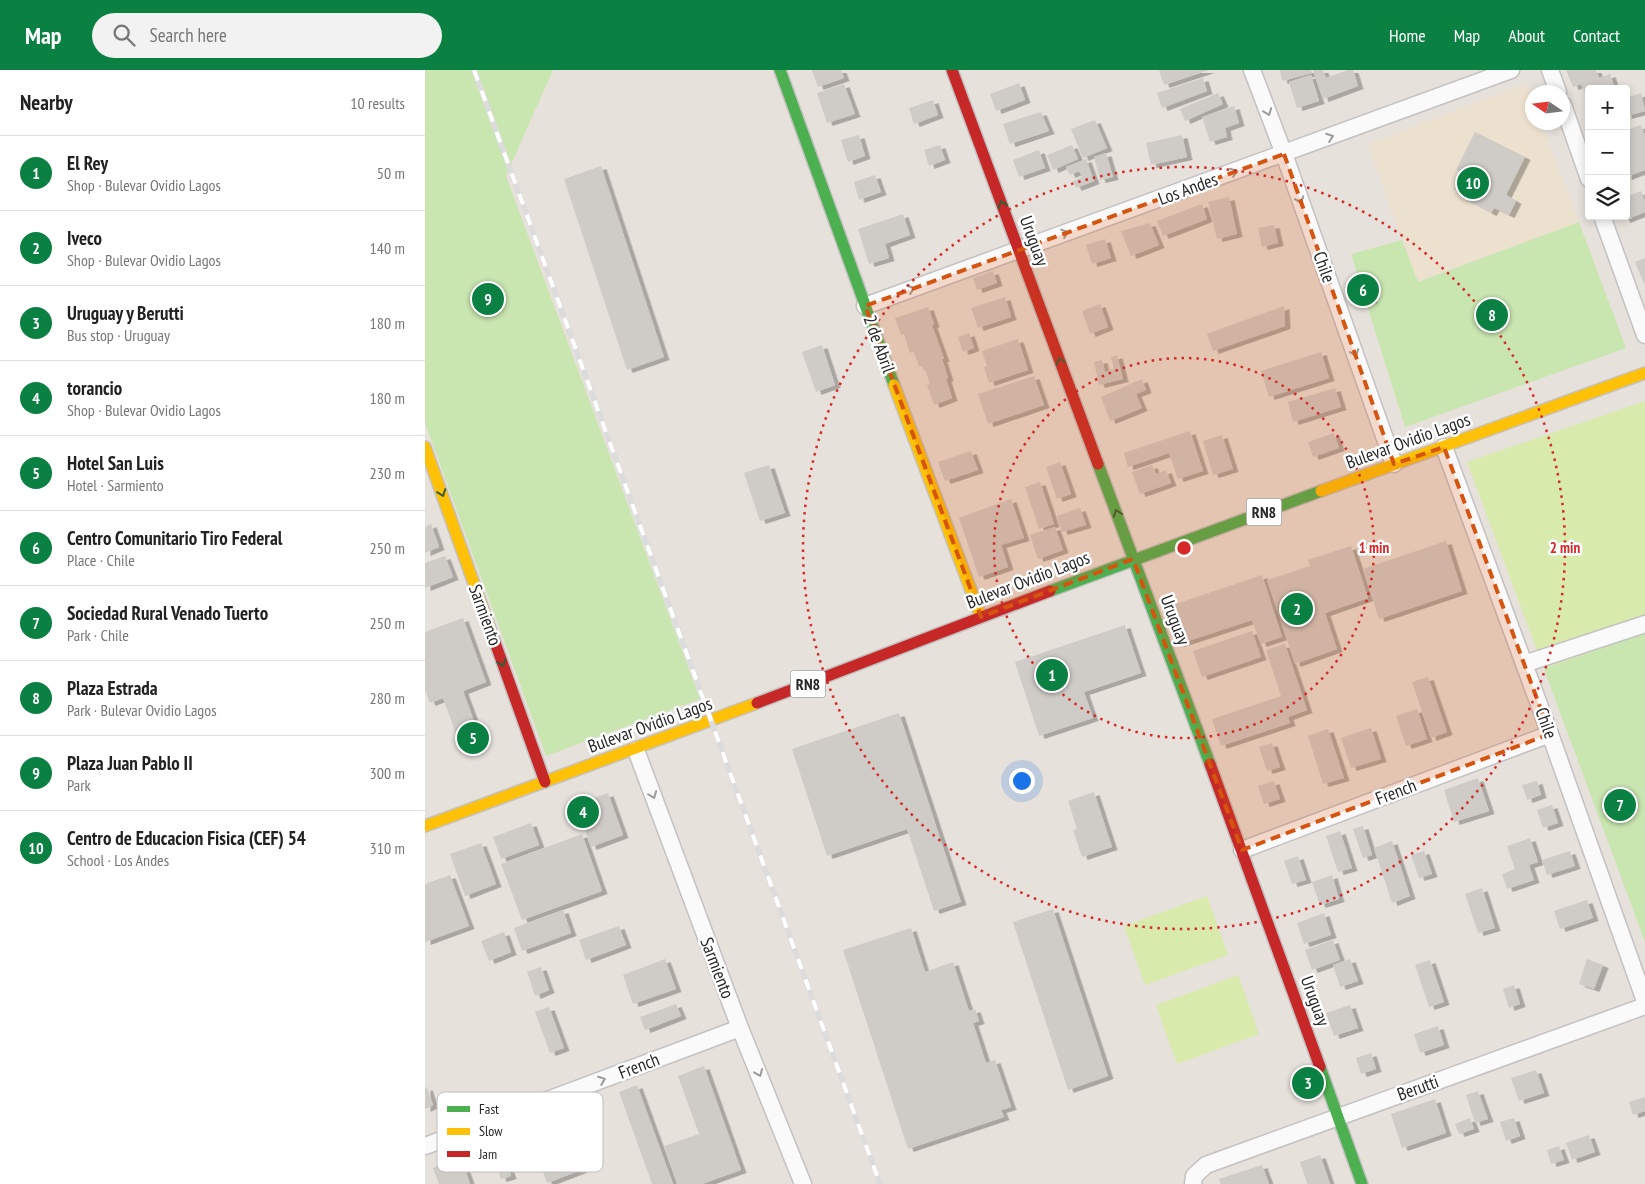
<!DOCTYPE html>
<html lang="en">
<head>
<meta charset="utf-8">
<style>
  :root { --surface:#fff; --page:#f2f2f2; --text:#222; --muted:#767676; --line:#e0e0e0; --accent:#0b8043 }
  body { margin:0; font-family:"PT Sans Narrow",sans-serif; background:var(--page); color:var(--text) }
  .controls { position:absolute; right:15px; top:15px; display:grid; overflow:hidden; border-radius:5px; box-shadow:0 2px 8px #0003 }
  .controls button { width:45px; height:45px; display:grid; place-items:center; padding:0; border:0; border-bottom:1px solid var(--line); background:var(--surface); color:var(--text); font:25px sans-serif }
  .compass { position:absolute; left:1100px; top:15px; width:45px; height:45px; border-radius:50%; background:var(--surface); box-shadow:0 2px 8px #0003; rotate:283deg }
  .you { position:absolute; left:596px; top:710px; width:18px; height:18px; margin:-12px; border:4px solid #fff; border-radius:50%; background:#1a73e8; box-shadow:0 0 0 8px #1a73e833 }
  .badge { display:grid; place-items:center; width:32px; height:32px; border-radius:50%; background:var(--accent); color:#fff; font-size:16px; font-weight:700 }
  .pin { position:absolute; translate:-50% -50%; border:2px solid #fff; box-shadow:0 1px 5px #0006 }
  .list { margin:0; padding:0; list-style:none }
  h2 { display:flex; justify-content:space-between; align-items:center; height:65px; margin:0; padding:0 20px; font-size:21px }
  h2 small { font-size:16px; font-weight:400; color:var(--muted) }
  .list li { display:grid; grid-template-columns:32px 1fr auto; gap:15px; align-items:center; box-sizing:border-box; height:75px; padding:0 20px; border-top:1px solid var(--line) }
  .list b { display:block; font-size:19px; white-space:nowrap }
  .list p { margin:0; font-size:16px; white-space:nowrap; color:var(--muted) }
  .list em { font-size:16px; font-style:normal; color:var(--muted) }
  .icon { flex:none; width:28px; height:28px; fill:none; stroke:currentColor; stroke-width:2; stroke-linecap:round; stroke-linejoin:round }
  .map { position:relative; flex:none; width:1220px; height:1114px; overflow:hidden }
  header { display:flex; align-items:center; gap:30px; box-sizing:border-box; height:70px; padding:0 25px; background:var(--accent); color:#fff }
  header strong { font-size:24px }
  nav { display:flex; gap:28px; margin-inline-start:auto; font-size:18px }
  .search { width:350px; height:45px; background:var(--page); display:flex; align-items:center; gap:12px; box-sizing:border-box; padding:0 18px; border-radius:28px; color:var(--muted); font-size:19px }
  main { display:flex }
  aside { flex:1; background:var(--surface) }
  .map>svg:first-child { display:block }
</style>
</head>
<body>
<header>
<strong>Map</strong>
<div class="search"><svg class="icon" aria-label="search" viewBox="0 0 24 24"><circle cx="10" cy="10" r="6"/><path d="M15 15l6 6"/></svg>Search here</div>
<nav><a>Home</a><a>Map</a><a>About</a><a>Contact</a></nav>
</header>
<main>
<aside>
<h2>Nearby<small>10 results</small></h2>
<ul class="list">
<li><span class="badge">1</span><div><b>El Rey</b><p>Shop · Bulevar Ovidio Lagos</p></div><em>50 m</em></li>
<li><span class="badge">2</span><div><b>Iveco</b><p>Shop · Bulevar Ovidio Lagos</p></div><em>140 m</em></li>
<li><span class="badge">3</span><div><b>Uruguay y Berutti</b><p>Bus stop · Uruguay</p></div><em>180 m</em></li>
<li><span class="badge">4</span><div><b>torancio</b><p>Shop · Bulevar Ovidio Lagos</p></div><em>180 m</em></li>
<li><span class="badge">5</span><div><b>Hotel San Luis</b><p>Hotel · Sarmiento</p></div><em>230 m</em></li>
<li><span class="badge">6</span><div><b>Centro Comunitario Tiro Federal</b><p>Place · Chile</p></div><em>250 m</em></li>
<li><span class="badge">7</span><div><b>Sociedad Rural Venado Tuerto</b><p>Park · Chile</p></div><em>250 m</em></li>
<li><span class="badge">8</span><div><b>Plaza Estrada</b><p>Park · Bulevar Ovidio Lagos</p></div><em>280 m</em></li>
<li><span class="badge">9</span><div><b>Plaza Juan Pablo II</b><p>Park</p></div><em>300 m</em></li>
<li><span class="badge">10</span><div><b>Centro de Educacion Fisica (CEF) 54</b><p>School · Los Andes</p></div><em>310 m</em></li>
</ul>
</aside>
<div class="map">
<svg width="1220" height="1114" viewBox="0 0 1220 1114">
  <defs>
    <filter id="shadow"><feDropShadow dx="5.5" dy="3" stdDeviation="0" flood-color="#0004"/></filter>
  </defs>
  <rect width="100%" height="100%" fill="#e7e1db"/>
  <polygon fill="#ece0ce" points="1102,13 1107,29 1108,52 1116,53 1154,152 992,212 943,74"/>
  <g fill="#c9e5b0">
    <polygon points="0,0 128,0 81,106 275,629 121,686 0,353"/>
    <polygon points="1154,152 1201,278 980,357 926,184 977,170 993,212"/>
    <polygon points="1220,563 1220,872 1119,599"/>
  </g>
  <g fill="#d8eaac">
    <polygon points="1220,331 1220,563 1119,599 1042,392"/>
    <polygon points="782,826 803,885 720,915 699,856"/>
    <polygon points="813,905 834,964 752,994 731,935"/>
  </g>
  <g fill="#cfcbc7" filter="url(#shadow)">
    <polygon points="387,0 416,0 419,8 393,17"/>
    <polygon points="737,0 784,0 739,15 734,1"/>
    <polygon points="855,0 886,0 887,3 857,11"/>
    <polygon points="888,0 898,0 901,8 923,0 928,0 933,16 898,29"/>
    <polygon points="1141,0 1171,0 1174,8 1185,4 1190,19 1164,19 1164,34 1156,14 1148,17"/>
    <polygon points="886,5 894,31 872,38 864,12"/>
    <polygon points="778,8 782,21 737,38 732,23"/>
    <polygon points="594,13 600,30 571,41 565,24"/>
    <polygon points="419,14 430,44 402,53 392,23"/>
    <polygon points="793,23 798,34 760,51 755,39"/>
    <polygon points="1216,23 1220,41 1201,46 1201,28"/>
    <polygon points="508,30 513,45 489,54 484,38"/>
    <polygon points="809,36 814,53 800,58 802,67 785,72 777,47"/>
    <polygon points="616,42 624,61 585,74 578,54"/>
    <polygon points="670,50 682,78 658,88 646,59"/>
    <polygon points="1216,55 1220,66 1220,100 1201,107 1201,60"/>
    <polygon points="1050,62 1100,87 1081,125 1091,131 1084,145 1069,138 1066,143 1040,129 1042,125 1030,119 1038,104 1031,100"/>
    <polygon points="434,65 440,86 423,92 416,70"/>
    <polygon points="757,65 762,87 726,95 721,73"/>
    <polygon points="515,75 520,90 504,96 499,80"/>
    <polygon points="647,75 653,89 628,100 622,85"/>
    <polygon points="614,80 620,98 594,107 588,90"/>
    <polygon points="681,83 688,107 675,110 669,87"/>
    <polygon points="661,89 669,111 651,118 648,111 657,107 654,101 645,105 641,97"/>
    <polygon points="176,96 239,287 202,300 139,109"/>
    <polygon points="450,105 456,122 434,130 429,112"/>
    <polygon points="1216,121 1220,131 1220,142 1200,150 1198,146 1201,146 1201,127"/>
    <polygon points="804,127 812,164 792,169 783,132"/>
    <polygon points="777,134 782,149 738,166 732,151"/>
    <polygon points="478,144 485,165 460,174 464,188 444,194 433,159"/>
    <polygon points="725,153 734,175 706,186 696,161"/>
    <polygon points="849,155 853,173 837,177 833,158"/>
    <polygon points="680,169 686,188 667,194 661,175"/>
    <polygon points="1220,188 1220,216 1210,192"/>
    <polygon points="568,201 572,213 552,220 548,208"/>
    <polygon points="939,206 947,230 936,234 928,209"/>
    <polygon points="580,227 586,247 553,258 546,238"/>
    <polygon points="675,234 683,257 665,264 657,241"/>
    <polygon points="859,236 860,256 788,281 782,264"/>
    <polygon points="503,237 509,254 507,255 519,289 517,289 523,308 521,309 527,328 509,335 502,315 505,314 499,296 494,297 489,281 485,283 479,264 476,265 470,248"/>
    <polygon points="544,263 549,278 538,282 533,267"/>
    <polygon points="593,269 603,300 564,313 559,297 562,296 557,281"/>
    <polygon points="397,275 410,315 391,322 377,282"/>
    <polygon points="896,282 904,308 844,327 836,301"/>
    <polygon points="692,285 698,309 674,315 669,292 677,290 680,302 689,299 686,287"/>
    <polygon points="609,306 619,335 563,354 553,324"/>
    <polygon points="717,309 721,320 711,324 717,338 685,351 676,327"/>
    <polygon points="910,318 916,337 868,352 863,332"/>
    <polygon points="765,361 778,401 753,409 744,383 703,397 699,383"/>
    <polygon points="909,363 914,378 888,387 883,372"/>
    <polygon points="797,365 808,399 788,405 778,371"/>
    <polygon points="546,381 553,400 520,411 513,392"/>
    <polygon points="635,392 646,424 632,429 621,397"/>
    <polygon points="344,395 360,443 335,451 319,403"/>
    <polygon points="727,395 731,404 741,400 746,413 715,424 707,402"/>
    <polygon points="615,412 629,454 614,459 600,417"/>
    <polygon points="586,429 599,468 576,475 583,497 554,507 534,448"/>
    <polygon points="655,438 661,455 637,462 632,446"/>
    <polygon points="6,454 14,477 0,483 0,457"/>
    <polygon points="630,457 638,480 613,489 605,465"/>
    <polygon points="1021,471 1037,521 954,549 938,499"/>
    <polygon points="926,476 943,528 900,543 912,579 870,594 842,510 885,496 883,490"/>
    <polygon points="20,486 28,507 0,518 0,493"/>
    <polygon points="837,505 857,567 836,574 827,550 754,574 742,537"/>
    <polygon points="38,548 61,612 38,621 56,670 36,677 18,628 5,633 0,620 0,562"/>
    <polygon points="700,555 716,603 659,622 668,648 614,666 590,592"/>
    <polygon points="827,561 836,587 777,607 768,581"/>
    <polygon points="860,574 882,640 863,647 865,653 796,676 787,649 856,626 841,580"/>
    <polygon points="1003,607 1022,662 1006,668 987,612"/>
    <polygon points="992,639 1002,669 981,676 971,646"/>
    <polygon points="474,643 536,832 509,841 482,759 402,786 367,679"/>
    <polygon points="946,658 956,689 926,698 916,668"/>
    <polygon points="903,659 919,708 898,714 883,666"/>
    <polygon points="847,673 855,697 842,701 834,677"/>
    <polygon points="1053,708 1064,741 1029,752 1019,720"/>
    <polygon points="849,711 855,729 839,734 833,716"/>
    <polygon points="1112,711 1116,725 1102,730 1097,715"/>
    <polygon points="669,722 687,777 657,787 648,760 652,759 643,731"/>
    <polygon points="183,723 198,765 166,777 151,735"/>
    <polygon points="1127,735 1133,753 1118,758 1112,740"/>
    <polygon points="106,753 114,775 76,789 68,767"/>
    <polygon points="938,756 947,785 938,788 928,759"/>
    <polygon points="915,761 927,798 913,802 901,766"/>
    <polygon points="157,764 177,821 97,850 76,794"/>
    <polygon points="1105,768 1113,792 1104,795 1109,810 1082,819 1077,804 1090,799 1082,776"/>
    <polygon points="967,771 985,826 967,833 949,778"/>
    <polygon points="56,773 71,814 40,826 25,784"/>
    <polygon points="999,781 1007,804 994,808 986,785"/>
    <polygon points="1145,781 1150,796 1122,805 1117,790"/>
    <polygon points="873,786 881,810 867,814 859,791"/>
    <polygon points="25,805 44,856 0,872 0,814"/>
    <polygon points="907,805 914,829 895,835 887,812"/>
    <polygon points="1057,818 1070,858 1053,863 1040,824"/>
    <polygon points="1162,830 1168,848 1135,859 1129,841"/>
    <polygon points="628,839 683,1006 643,1020 588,852"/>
    <polygon points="138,840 146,863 97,881 89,858"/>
    <polygon points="899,843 906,865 879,874 872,853"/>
    <polygon points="194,856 201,875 161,890 154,870"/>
    <polygon points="486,858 500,902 528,892 544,941 550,939 554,951 548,953 561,993 570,990 586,1037 576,1040 579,1047 483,1079 418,880"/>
    <polygon points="79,862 86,882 64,891 56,871"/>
    <polygon points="908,870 915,890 887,900 880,880"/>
    <polygon points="240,889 251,919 208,934 198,905"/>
    <polygon points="925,889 933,911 915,917 908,895"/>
    <polygon points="1162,889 1178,895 1169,919 1154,914"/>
    <polygon points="1005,890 1019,932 1004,937 990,895"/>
    <polygon points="116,897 124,920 110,926 102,902"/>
    <polygon points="1089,915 1095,934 1084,938 1078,919"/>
    <polygon points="251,934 256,946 220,960 215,947"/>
    <polygon points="925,935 933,958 909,966 901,943"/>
    <polygon points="124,937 139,978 125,983 110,942"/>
    <polygon points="1013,956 1019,975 995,983 989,964"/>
    <polygon points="946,983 951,999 936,1004 931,988"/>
    <polygon points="279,996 316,1100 277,1114 253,1114 239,1076 274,1064 253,1006"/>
    <polygon points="1111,1000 1119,1023 1094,1031 1086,1008"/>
    <polygon points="212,1015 248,1114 227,1114 194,1022"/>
    <polygon points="2,1017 8,1035 0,1039 0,1018"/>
    <polygon points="1053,1021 1063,1049 1050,1053 1041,1025"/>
    <polygon points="1220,1027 1220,1041 1208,1045 1204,1032"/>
    <polygon points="1010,1029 1021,1063 977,1078 966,1044"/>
    <polygon points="1045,1048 1049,1059 1034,1064 1030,1054"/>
    <polygon points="1089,1048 1095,1066 1081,1071 1075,1052"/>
    <polygon points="140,1056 156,1100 122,1113 106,1069"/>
    <polygon points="1164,1065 1170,1082 1147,1090 1141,1073"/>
    <polygon points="1134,1076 1139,1090 1126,1094 1122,1080"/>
    <polygon points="895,1085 905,1114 882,1114 875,1092"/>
    <polygon points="36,1088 45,1114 14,1114 8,1098"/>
    <polygon points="82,1094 86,1106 76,1109 72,1097"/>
    <polygon points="837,1095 844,1114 796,1114 794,1109"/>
  </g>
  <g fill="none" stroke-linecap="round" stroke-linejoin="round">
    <defs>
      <g id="street">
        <polyline points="827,0 859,84 969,394"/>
        <polyline points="1125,0 1133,22"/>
        <polyline points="1138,35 1164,109"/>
        <polyline points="1177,146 1220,265"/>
        <polyline points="440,236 1086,0"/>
        <polyline points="1019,377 1125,664 1220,931"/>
        <polyline points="1099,594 1220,554"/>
        <polyline points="211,680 315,958 378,1114"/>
        <polyline points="817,780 1125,664"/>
        <polyline points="0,1076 315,958"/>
        <polyline points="768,1114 769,1106 781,1095 1220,936"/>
      </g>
      <g id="fast">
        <polyline points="355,0 469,315"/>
        <polyline points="673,394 785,694"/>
        <polyline points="625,521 896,421"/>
        <polyline points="895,997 937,1114"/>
      </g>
      <g id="slow">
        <polyline points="469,315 556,547"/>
        <polyline points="0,377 67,564"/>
        <polyline points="896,421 1220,303"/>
        <polyline points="0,756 332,633"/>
      </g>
      <g id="jam">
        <polyline points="527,0 673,394"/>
        <polyline points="67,564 120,712"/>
        <polyline points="332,633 625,521"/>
        <polyline points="785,694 895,997"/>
      </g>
    </defs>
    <use href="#street" stroke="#c3c1c2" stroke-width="19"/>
    <use href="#fast" stroke="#c3c1c2" stroke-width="14"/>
    <use href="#slow" stroke="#c3c1c2" stroke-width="14"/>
    <use href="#jam" stroke="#c3c1c2" stroke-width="14"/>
    <use href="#street" stroke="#fbfafa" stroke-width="16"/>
    <use href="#fast" stroke="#4caf50" stroke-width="11"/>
    <use href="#slow" stroke="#ffc107" stroke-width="11"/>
    <use href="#jam" stroke="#c62828" stroke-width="11"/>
    <defs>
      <polyline id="rail" points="49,0 455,1114"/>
    </defs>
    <use href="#rail" stroke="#dcdcdd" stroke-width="5.5"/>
    <use href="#rail" stroke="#fff" stroke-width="4" stroke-dasharray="11" stroke-linecap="butt"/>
  </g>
  <defs><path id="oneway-chevron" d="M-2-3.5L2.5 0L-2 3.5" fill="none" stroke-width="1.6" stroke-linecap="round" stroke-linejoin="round" transform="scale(1.25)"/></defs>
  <g stroke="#9c9b9b">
    <use href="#oneway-chevron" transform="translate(843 42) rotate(69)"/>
    <use href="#oneway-chevron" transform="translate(905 67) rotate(-20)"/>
    <use href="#oneway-chevron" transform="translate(809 102) rotate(-20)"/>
    <use href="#oneway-chevron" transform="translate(875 130) rotate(70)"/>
    <use href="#oneway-chevron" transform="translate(640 163) rotate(-20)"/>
    <use href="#oneway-chevron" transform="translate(486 219) rotate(-20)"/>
    <use href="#oneway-chevron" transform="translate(930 283) rotate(70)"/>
    <use href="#oneway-chevron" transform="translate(228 725) rotate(69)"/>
    <use href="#oneway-chevron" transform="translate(334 1003) rotate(68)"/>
    <use href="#oneway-chevron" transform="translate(177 1010) rotate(-21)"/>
  </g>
  <g stroke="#365d37">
    <use href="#oneway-chevron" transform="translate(577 134) rotate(-110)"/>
    <use href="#oneway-chevron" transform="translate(635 291) rotate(-110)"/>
    <use href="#oneway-chevron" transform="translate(17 423) rotate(70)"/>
    <use href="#oneway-chevron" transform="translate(692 443) rotate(-110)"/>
    <use href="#oneway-chevron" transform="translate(77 593) rotate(70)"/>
  </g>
  <path fill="#d5540f" fill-opacity="0.2" stroke="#d5540f" stroke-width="4" stroke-dasharray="10 6" stroke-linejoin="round" d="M859,84L969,394L1019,377L1125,664L817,780L708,489L556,547L440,236Z"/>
  <g fill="none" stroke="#d62828" stroke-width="2.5" stroke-dasharray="2.5 5">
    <circle cx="759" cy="478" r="190"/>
    <circle cx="759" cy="478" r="381"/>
  </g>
  <g text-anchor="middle" stroke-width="5" stroke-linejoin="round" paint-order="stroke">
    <g fill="#fff" stroke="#686868" stroke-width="1">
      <rect x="821.5" y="428.5" width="35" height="27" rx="4"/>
      <rect x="365.5" y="600.5" width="35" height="27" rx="4"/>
    </g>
    <g font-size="16" font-weight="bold" fill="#272727">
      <text x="839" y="448">RN8</text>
      <text x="383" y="620">RN8</text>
    </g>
    <g font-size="18" fill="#272727" stroke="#fff">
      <text transform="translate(763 119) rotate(-20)" y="6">Los Andes</text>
      <text transform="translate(609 171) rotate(70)" y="6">Uruguay</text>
      <text transform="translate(899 197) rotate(70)" y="6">Chile</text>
      <text transform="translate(454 274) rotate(70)" y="6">2 de Abril</text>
      <text transform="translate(983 371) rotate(-20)" y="6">Bulevar Ovidio Lagos</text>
      <text transform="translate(603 510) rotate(-21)" y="6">Bulevar Ovidio Lagos</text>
      <text transform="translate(60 545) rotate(70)" y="6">Sarmiento</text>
      <text transform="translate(750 550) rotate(69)" y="6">Uruguay</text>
      <text transform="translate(1121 653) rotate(70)" y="6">Chile</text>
      <text transform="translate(225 655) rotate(-20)" y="6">Bulevar Ovidio Lagos</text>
      <text transform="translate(971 722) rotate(-21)" y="6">French</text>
      <text transform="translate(292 898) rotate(69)" y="6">Sarmiento</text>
      <text transform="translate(890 931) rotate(70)" y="6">Uruguay</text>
      <text transform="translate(214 996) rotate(-21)" y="6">French</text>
      <text transform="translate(993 1018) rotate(-20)" y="6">Berutti</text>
    </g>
  </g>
  <rect x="12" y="1022" width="166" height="80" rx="8" fill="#fff" stroke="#bebebe" stroke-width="1"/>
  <rect x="22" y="1036" width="23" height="6" fill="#4caf50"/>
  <rect x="22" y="1058" width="23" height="7" fill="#ffc107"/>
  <rect x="22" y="1081" width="23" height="6" fill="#c62828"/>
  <g font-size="14" fill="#272727">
    <text x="54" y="1044">Fast</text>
    <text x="54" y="1066">Slow</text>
    <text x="54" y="1089">Jam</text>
  </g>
  <circle cx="759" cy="478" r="8" fill="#d62828" stroke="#fff" stroke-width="2.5"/>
  <g font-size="15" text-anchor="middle" font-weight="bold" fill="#d62828" stroke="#fff" stroke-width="5" stroke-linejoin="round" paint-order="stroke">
    <text x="949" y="483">1 min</text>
    <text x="1140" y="483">2 min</text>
  </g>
</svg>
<div class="controls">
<button>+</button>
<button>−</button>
<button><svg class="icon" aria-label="layers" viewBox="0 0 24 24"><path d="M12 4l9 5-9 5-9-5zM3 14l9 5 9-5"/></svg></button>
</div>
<svg class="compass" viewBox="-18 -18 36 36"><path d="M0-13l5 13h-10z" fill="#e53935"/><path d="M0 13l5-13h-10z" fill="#767676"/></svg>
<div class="you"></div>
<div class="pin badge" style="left:627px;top:605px">1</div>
<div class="pin badge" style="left:872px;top:539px">2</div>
<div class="pin badge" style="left:883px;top:1013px">3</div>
<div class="pin badge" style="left:158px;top:742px">4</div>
<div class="pin badge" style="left:48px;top:668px">5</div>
<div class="pin badge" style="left:938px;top:220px">6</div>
<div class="pin badge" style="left:1195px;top:735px">7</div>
<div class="pin badge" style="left:1067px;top:245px">8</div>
<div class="pin badge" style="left:63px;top:229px">9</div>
<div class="pin badge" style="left:1048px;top:113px">10</div>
</div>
</main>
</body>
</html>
